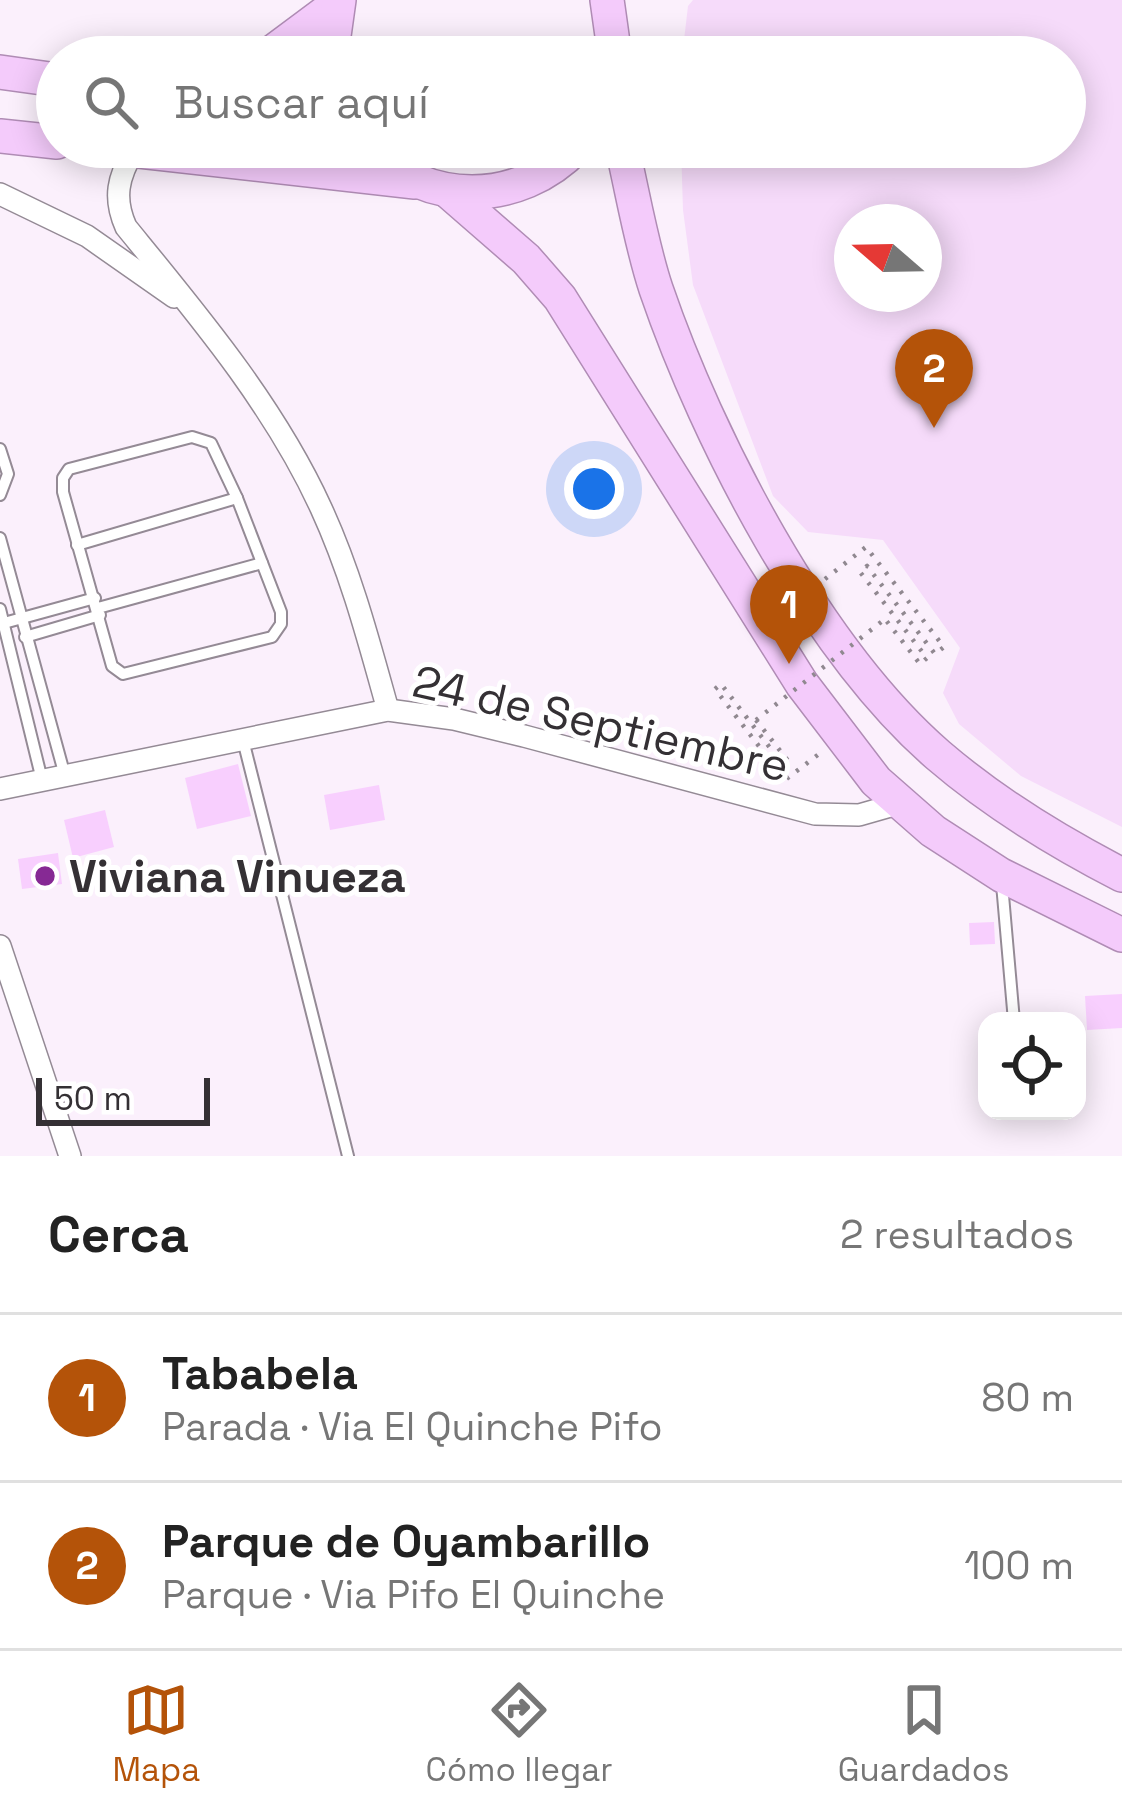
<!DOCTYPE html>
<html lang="es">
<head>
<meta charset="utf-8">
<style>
  :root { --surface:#fff; --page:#f2f2f2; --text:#222; --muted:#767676; --line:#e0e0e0; --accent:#b45309 }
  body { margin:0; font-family:"Space Grotesk",sans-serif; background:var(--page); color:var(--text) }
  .controls { position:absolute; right:36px; bottom:36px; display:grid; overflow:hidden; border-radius:24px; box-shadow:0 6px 30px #0003 }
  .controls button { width:108px; height:108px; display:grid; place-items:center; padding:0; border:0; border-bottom:3px solid var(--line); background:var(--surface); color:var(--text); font:60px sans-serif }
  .compass { position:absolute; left:834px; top:204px; width:108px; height:108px; border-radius:50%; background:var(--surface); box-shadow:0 6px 30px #0003; rotate:290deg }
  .scale { position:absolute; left:36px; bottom:30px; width:174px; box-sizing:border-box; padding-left:12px; border:6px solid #343034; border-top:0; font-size:33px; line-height:42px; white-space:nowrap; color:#343034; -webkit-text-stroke:9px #fff; paint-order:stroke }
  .you { position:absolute; left:594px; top:489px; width:42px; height:42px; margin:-30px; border:9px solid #fff; border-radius:50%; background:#1a73e8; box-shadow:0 0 0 18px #1a73e833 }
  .badge { display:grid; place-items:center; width:78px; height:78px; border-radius:50%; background:var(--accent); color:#fff; font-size:39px; font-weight:700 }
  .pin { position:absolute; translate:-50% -99px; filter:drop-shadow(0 3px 6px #0008) }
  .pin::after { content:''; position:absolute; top:63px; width:42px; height:36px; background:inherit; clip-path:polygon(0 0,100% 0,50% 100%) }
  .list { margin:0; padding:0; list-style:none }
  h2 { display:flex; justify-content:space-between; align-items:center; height:156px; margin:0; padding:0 48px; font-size:51px }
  h2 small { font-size:39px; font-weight:400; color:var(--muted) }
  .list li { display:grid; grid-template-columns:78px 1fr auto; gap:36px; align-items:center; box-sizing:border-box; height:168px; padding:0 48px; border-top:3px solid var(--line) }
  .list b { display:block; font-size:45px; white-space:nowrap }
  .list p { margin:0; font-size:39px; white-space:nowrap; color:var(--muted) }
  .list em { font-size:39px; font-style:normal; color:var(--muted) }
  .icon { flex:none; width:66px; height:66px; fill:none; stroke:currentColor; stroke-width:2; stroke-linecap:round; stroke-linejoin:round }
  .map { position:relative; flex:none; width:1122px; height:1156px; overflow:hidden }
  .search { position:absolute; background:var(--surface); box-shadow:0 6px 30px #0003; left:36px; right:36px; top:36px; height:132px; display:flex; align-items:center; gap:30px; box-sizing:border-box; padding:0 42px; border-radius:66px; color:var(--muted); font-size:45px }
  .sheet { height:492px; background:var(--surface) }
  nav { display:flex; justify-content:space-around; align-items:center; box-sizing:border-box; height:168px; border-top:3px solid var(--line); background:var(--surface); font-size:33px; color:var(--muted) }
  nav a { display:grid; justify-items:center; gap:6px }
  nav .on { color:var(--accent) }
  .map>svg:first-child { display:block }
</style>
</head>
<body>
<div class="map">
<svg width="1122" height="1156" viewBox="0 0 1122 1156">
  <rect width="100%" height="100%" fill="#fbf0fc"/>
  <path fill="#f6dbfa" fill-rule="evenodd" d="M693,0H1122V827L1021,776L959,724L943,693L960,648L883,540L808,532L773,496L693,285L683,210L681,147H1065V57H682L688,6ZM852,222H924V294H852Z"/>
  <g fill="#f8cffe">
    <polygon points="238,764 251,816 197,829 185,778"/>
    <polygon points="379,785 385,820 330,830 324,795"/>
    <polygon points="105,810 114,847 73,858 64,820"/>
    <polygon points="58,853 62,884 22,889 18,859"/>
    <polygon points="994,922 995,944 970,945 969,923"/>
    <polygon points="1122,994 1122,1028 1087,1030 1085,996"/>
  </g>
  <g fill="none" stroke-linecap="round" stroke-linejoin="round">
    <defs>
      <g id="service">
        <polygon points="192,437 211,443 237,498 281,612 281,624 272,637 123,674 112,666 63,492 63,478 69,469"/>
        <polyline points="0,449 8,474 0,495"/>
        <polyline points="0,538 65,776"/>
        <polyline points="77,545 237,498"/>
        <polyline points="98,608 262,563"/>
        <polyline points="0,609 42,780"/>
        <polyline points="4,623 95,598"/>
        <polyline points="25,637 100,615"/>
        <polyline points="243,740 348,1156"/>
        <polyline points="1002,884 1014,1021"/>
      </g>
      <g id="minor">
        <path d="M134,150C118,177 113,198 126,227C197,314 274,405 321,508C351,573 369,642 388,710"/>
        <polyline points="0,194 87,236 174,297"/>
        <polyline points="0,789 388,710 454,719 524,736 815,814 859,815 901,803"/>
        <polyline points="0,946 70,1156"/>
      </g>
      <g id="trunk">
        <polyline points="607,0 615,57"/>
        <polyline points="266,57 337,4"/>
        <polyline points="331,57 339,0"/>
        <polyline points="0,72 57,80"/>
        <polyline points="0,136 57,142"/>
        <polyline points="103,147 415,182"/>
        <path d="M369,147C425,207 519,207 576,147"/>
        <path d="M622,147C633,194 641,244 656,289C708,441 816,649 938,755C995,804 1056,841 1122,875"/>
        <polyline points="449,192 526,259 560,298 802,684 876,781 933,831 1001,875 1122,935"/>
      </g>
    </defs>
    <use href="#service" stroke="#948a95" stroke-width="14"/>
    <use href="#minor" stroke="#948a95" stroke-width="24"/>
    <use href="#trunk" stroke="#b08cb5" stroke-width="36"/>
    <g stroke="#908890" stroke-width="4.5" stroke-dasharray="3 9" stroke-linecap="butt">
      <polyline points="825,579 866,547 944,647 935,654 867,566 860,572 927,658 920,664 885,619"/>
      <polyline points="756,720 789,762 784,766 721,684 715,689 785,780 819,754"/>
    </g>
    <use href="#service" stroke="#fff" stroke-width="10"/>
    <use href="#minor" stroke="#fff" stroke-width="21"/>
    <use href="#trunk" stroke="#f4cbfb" stroke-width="33"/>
    <polyline stroke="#908890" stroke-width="4.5" stroke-dasharray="3 9" stroke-linecap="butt" points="756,720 885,619"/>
  </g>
  <circle fill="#862994" stroke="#fff" stroke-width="4.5" cx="45" cy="876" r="12"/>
  <g text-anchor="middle" stroke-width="10" stroke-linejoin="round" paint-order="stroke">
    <g font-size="45" fill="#343034" stroke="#fff">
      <text transform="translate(601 723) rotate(13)" y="16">24 de Septiembre</text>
    </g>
    <g font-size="45" font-weight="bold" fill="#343034" stroke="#fff" text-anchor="start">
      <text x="69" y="892">Viviana Vinueza</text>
    </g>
  </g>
</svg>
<div class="controls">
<button><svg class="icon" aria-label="locate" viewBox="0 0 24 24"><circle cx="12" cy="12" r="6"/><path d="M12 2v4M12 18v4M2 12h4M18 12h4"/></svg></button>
</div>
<svg class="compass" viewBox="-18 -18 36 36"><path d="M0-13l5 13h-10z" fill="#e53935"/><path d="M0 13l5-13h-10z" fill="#767676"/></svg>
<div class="scale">50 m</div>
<div class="you"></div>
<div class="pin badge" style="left:789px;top:664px">1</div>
<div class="pin badge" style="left:934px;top:428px">2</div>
<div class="search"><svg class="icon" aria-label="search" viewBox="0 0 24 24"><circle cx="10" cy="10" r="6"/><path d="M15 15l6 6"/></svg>Buscar aquí</div>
</div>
<section class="sheet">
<h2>Cerca<small>2 resultados</small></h2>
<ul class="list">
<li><span class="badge">1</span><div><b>Tababela</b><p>Parada · Via El Quinche Pifo</p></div><em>80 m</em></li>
<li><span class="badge">2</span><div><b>Parque de Oyambarillo</b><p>Parque · Via Pifo El Quinche</p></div><em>100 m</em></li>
</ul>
</section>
<nav>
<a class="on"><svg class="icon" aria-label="map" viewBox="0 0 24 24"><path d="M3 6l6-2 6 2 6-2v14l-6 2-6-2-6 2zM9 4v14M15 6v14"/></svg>Mapa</a>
<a><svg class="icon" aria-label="directions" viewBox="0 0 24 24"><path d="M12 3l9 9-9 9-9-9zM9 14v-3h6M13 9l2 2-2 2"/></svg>Cómo llegar</a>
<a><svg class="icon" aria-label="saved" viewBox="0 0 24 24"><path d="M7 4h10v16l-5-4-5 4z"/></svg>Guardados</a>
</nav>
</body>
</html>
